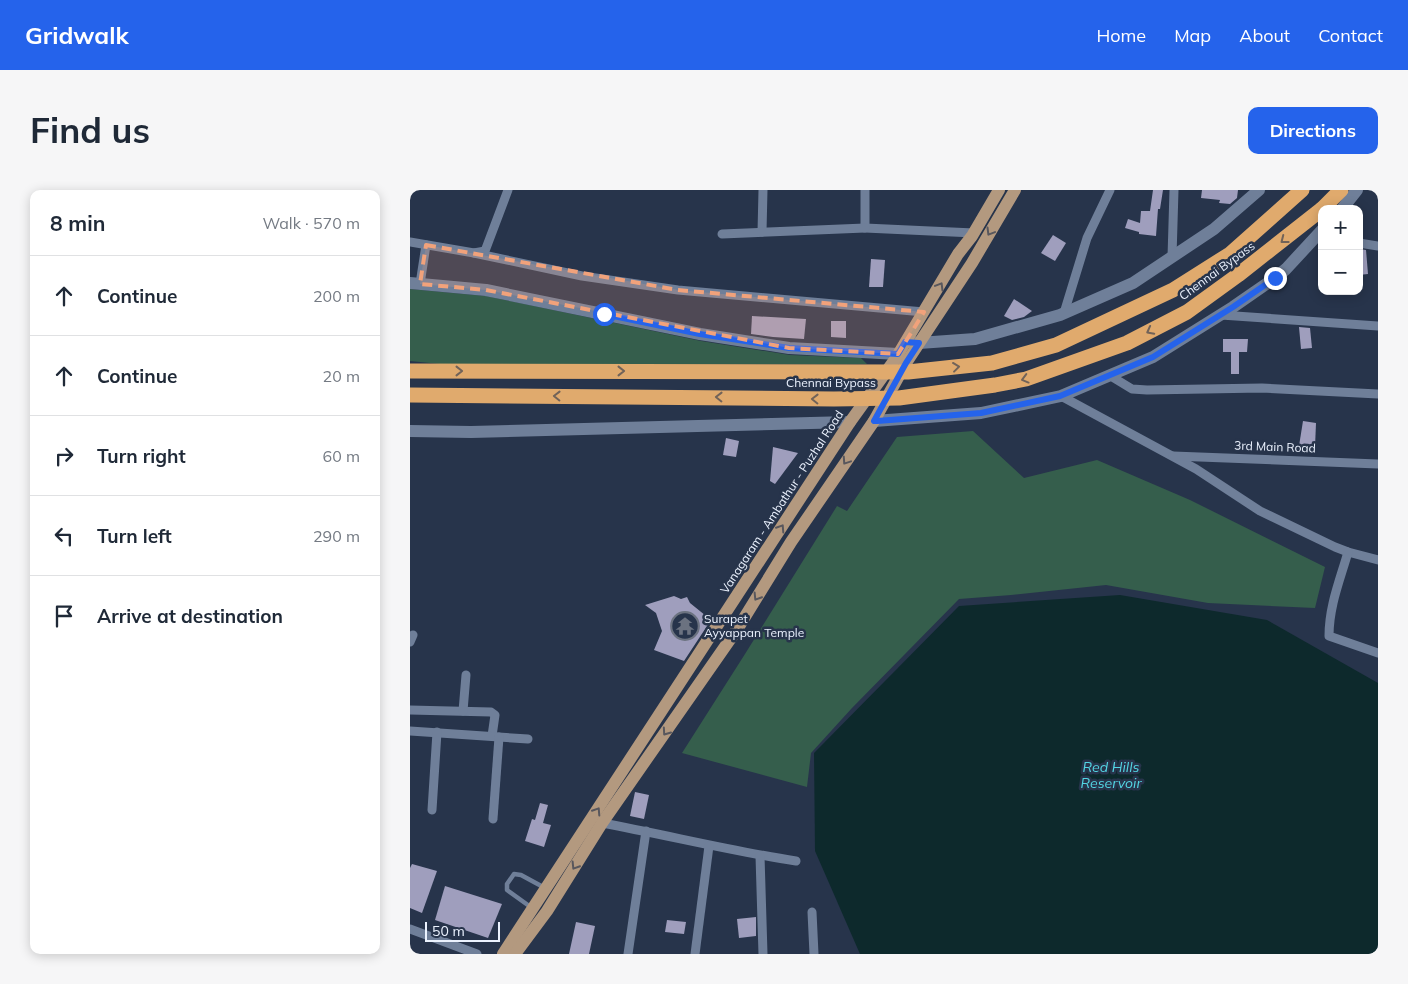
<!DOCTYPE html>
<html lang="en">
<head>
<meta charset="utf-8">
<style>
  :root { --surface:#fff; --page:#f6f6f7; --text:#1f2937; --muted:#747a83; --line:#e0e1e3; --accent:#2563eb }
  body { margin:0; font-family:Mulish,sans-serif; background:var(--page); color:var(--text) }
  .controls { position:absolute; right:15px; top:15px; display:grid; overflow:hidden; border-radius:10px; box-shadow:0 2px 12px #0003 }
  .controls button { width:45px; height:45px; display:grid; place-items:center; padding:0; border:0; border-bottom:1px solid var(--line); background:var(--surface); color:var(--text); font:25px sans-serif }
  .scale { position:absolute; left:15px; bottom:12px; width:75px; box-sizing:border-box; padding-left:5px; border:2px solid #ebf2fe; border-top:0; font-size:14px; line-height:18px; white-space:nowrap; color:#ebf2fe; -webkit-text-stroke:4px #27344b; paint-order:stroke }
  .stop { position:absolute; width:15px; height:15px; margin:-11px; border:4px solid #2563eb; border-radius:50%; background:#fff }
  .stop.end { background:#2563eb; border-color:#fff; box-shadow:0 1px 5px #0008 }
  .list { margin:0; padding:0; list-style:none }
  h2 { display:flex; justify-content:space-between; align-items:center; height:65px; margin:0; padding:0 20px; font-size:21px }
  h2 small { font-size:16px; font-weight:400; color:var(--muted) }
  .list li { display:grid; grid-template-columns:32px 1fr auto; gap:15px; align-items:center; box-sizing:border-box; height:80px; padding:0 20px; border-top:1px solid var(--line) }
  .list b { display:block; font-size:19px; white-space:nowrap }
  .list em { font-size:16px; font-style:normal; color:var(--muted) }
  .icon { flex:none; width:28px; height:28px; fill:none; stroke:currentColor; stroke-width:2; stroke-linecap:round; stroke-linejoin:round }
  .map { position:relative; flex:none; width:968px; height:764px; overflow:hidden; border-radius:10px }
  header { display:flex; align-items:center; gap:30px; box-sizing:border-box; height:70px; padding:0 25px; background:var(--accent); color:#fff }
  header strong { font-size:24px }
  nav { display:flex; gap:28px; margin-inline-start:auto; font-size:18px }
  .intro { display:flex; align-items:center; justify-content:space-between; box-sizing:border-box; height:120px; padding:0 30px }
  h1 { margin:0; font-size:35px }
  .button { padding:12px 22px; border-radius:10px; background:var(--accent); color:#fff; font-size:18px; font-weight:700 }
  main { display:flex; gap:30px; padding:0 30px }
  aside { flex:1; background:var(--surface); border-radius:10px; box-shadow:0 2px 12px #0003 }
  .map>svg:first-child { display:block }
</style>
</head>
<body>
<header>
<strong>Gridwalk</strong>
<nav><a>Home</a><a>Map</a><a>About</a><a>Contact</a></nav>
</header>
<div class="intro"><h1>Find us</h1><a class="button">Directions</a></div>
<main>
<aside>
<h2>8 min<small>Walk · 570 m</small></h2>
<ul class="list">
<li><svg class="icon" aria-label="ahead" viewBox="0 0 24 24"><path d="M12 20V5M6 11l6-6 6 6"/></svg><div><b>Continue</b></div><em>200 m</em></li>
<li><svg class="icon" aria-label="ahead" viewBox="0 0 24 24"><path d="M12 20V5M6 11l6-6 6 6"/></svg><div><b>Continue</b></div><em>20 m</em></li>
<li><svg class="icon" aria-label="right" viewBox="0 0 24 24"><path d="M7 20v-9h11M14 6l5 5-5 5"/></svg><div><b>Turn right</b></div><em>60 m</em></li>
<li><svg class="icon" aria-label="left" viewBox="0 0 24 24"><path d="M17 20v-9H6M10 6l-5 5 5 5"/></svg><div><b>Turn left</b></div><em>290 m</em></li>
<li><svg class="icon" aria-label="arrive" viewBox="0 0 24 24"><path d="M6 21V4h12l-3 4 3 4H6"/></svg><div><b>Arrive at destination</b></div></li>
</ul>
</aside>
<div class="map">
<svg width="968" height="764" viewBox="0 0 968 764">
  <rect width="100%" height="100%" fill="#27344b"/>
  <g fill="#355e4c">
    <polygon points="0,99 76,106 291,151 380,165 451,168 457,174 40,175 0,171"/>
    <polygon points="563,241 614,288 687,270 780,310 915,377 905,418 798,413 696,395 601,405 549,409 442,518 401,563 397,597 272,563 335,464 427,316 437,321 487,247"/>
  </g>
  <polygon fill="#0d292c" points="710,405 857,430 968,493 968,764 450,764 405,661 404,563 549,416"/>
  <g fill="#9f9ebd">
    <polygon points="743,0 753,0 750,19 748,19 746,46 729,44 729,42 715,38 718,29 730,33 731,21 740,21"/>
    <polygon points="792,0 828,0 827,8 820,14 809,13 810,10 791,8"/>
    <polygon points="643,45 656,53 645,71 631,63"/>
    <polygon points="949,59 956,60 958,84 949,85"/>
    <polygon points="461,69 475,70 473,97 459,97"/>
    <polygon points="604,109 622,121 614,127 602,130 594,126"/>
    <polygon points="342,126 396,129 394,149 363,147 341,144"/>
    <polygon points="421,131 436,131 436,148 421,147"/>
    <polygon points="889,137 900,138 902,158 891,159"/>
    <polygon points="813,149 838,149 837,162 829,162 829,184 821,184 821,162 813,162"/>
    <polygon points="893,231 906,233 905,257 889,256"/>
    <polygon points="316,248 329,251 326,267 313,265"/>
    <polygon points="363,257 388,263 365,294 360,291"/>
    <polygon points="264,406 271,409 277,407 280,413 301,430 274,471 244,460 252,441 246,423 235,415"/>
    <polygon points="225,602 239,605 234,629 220,626"/>
    <polygon points="130,613 138,615 133,633 141,635 134,657 115,651 122,629 125,630"/>
    <polygon points="2,674 27,681 12,723 0,718 0,678"/>
    <polygon points="35,696 92,714 78,748 25,730"/>
    <polygon points="346,727 346,746 329,748 327,729"/>
    <polygon points="257,730 276,732 274,744 255,742"/>
    <polygon points="166,732 185,736 179,764 159,764"/>
  </g>
  <g fill="none" stroke-linecap="round" stroke-linejoin="round">
    <polyline stroke="#6f7f99" stroke-width="4.5" points="122,718 97,700 97,694 104,684 111,685 135,698"/>
    <g stroke="#6f7f99" stroke-width="9">
      <polyline points="455,0 455,38 564,43"/>
      <polyline points="352,42 353,0"/>
      <polyline points="312,44 455,38"/>
      <polyline points="0,52 64,63 75,61 98,0"/>
      <polyline points="949,53 968,56"/>
      <polyline points="64,63 172,86 268,100 514,122"/>
      <polyline points="762,67 764,0"/>
      <polyline points="10,94 16,55"/>
      <polyline points="654,123 677,48 700,0"/>
      <polyline points="811,125 968,136"/>
      <polyline points="699,185 722,199 737,200 852,198 968,204"/>
      <polyline points="651,206 786,279 850,321 925,357 938,362 968,370"/>
      <polyline points="763,266 968,274"/>
      <path d="M938,362C930,390 919,416 919,446L968,463"/>
      <polyline points="0,452 3,445"/>
      <polyline points="0,520 81,522 85,525 82,546"/>
      <polyline points="53,521 56,485"/>
      <polyline points="0,541 118,549"/>
      <polyline points="22,620 27,542"/>
      <polyline points="83,629 89,547"/>
      <path d="M192,633C257,645 321,661 386,671"/>
      <polyline points="350,666 353,764"/>
      <polyline points="402,722 404,764"/>
      <polyline points="0,739 67,764"/>
      <polyline points="218,764 236,641"/>
      <polyline points="285,764 299,656"/>
    </g>
    <g stroke="#6f7f99" stroke-width="12">
      <polyline points="932,19 947,0"/>
      <polyline points="0,93 76,100 290,144 379,158 488,164"/>
      <polyline points="500,152 509,153 565,149 650,125 723,93 804,39 849,0"/>
      <polyline points="464,231 571,223 651,206 743,167 823,117 865,88 876,79 912,40"/>
      <polyline points="0,241 61,242 440,232"/>
    </g>
    <g stroke="#b3997f" stroke-width="12">
      <polyline points="93,764 440,232 486,168 548,64 562,46 589,0"/>
      <polyline points="105,764 137,721 192,633 328,438 381,352 464,231 496,173 562,73 605,0"/>
    </g>
    <g stroke="#e0aa6d" stroke-width="15">
      <polyline points="912,19 931,0"/>
      <polyline points="0,181 498,182 582,173 646,155 763,100 820,64 892,0"/>
      <polyline points="0,205 424,209 489,208 585,195 616,189 717,153 777,122 828,85 912,19"/>
    </g>
  </g>
  <defs><path id="oneway-chevron" d="M-2-3.5L2.5 0L-2 3.5" fill="none" stroke-width="1.6" stroke-linecap="round" stroke-linejoin="round" transform="scale(1.25)"/></defs>
  <g stroke="#58575d">
    <use href="#oneway-chevron" transform="translate(580 42) rotate(121)"/>
    <use href="#oneway-chevron" transform="translate(530 96) rotate(-59)"/>
    <use href="#oneway-chevron" transform="translate(436 271) rotate(124)"/>
    <use href="#oneway-chevron" transform="translate(371 338) rotate(-57)"/>
    <use href="#oneway-chevron" transform="translate(347 407) rotate(122)"/>
    <use href="#oneway-chevron" transform="translate(256 542) rotate(125)"/>
    <use href="#oneway-chevron" transform="translate(187 621) rotate(-57)"/>
    <use href="#oneway-chevron" transform="translate(165 676) rotate(122)"/>
  </g>
  <g stroke="#716359">
    <use href="#oneway-chevron" transform="translate(874 50) rotate(142)"/>
    <use href="#oneway-chevron" transform="translate(740 141) rotate(152)"/>
    <use href="#oneway-chevron" transform="translate(546 177) rotate(-7)"/>
    <use href="#oneway-chevron" transform="translate(49 181)"/>
    <use href="#oneway-chevron" transform="translate(211 181)"/>
    <use href="#oneway-chevron" transform="translate(615 189) rotate(165)"/>
    <use href="#oneway-chevron" transform="translate(147 206) rotate(-179)"/>
    <use href="#oneway-chevron" transform="translate(309 207) rotate(-179)"/>
    <use href="#oneway-chevron" transform="translate(405 209) rotate(-179)"/>
  </g>
  <g fill="none" stroke-linecap="round" stroke-linejoin="round">
    <polyline stroke="#2563eb" stroke-width="6" points="194,124 290,144 379,158 488,164 495,152 509,153 496,173 464,231 467,231 571,223 650,206 743,167 823,117 865,88"/>
  </g>
  <path fill="#f1a27b" fill-opacity="0.2" stroke="#f1a27b" stroke-width="4" stroke-dasharray="10 6" stroke-linejoin="round" d="M16,55L268,100L514,122L488,164L379,158L76,100L10,94Z"/>
  <defs>
    <symbol id="temple-ring" viewBox="-11 -11 22 22"><circle r="9.5" fill="#27344b" stroke="#6b7280" stroke-width="1.5"/><path d="M0-6L5-2H3V0L6.5 2.5H4V6H1.5V3h-3V6H-4V2.5H-6.5L-3 0V-2H-5Z" fill="#6b7280"/></symbol>
  </defs>
  <g fill-rule="evenodd">
    <use href="#temple-ring" x="259" y="420" width="32" height="32"/>
  </g>
  <g text-anchor="middle" stroke-width="5" stroke-linejoin="round" paint-order="stroke">
    <g font-size="12" fill="#ebf2fe" stroke="#27344b">
      <text transform="translate(807 81) rotate(-36)" y="4">Chennai Bypass</text>
      <text x="421" y="197">Chennai Bypass</text>
      <text transform="translate(865 257) rotate(2)" y="4">3rd Main Road</text>
      <text transform="translate(372 312) rotate(-57)" y="4">Vanagaram - Ambathur - Puzhal Road</text>
    </g>
    <g font-size="12" fill="#ebf2fe" stroke="#27344b" text-anchor="start">
      <text x="294" y="433">Surapet<tspan x="294" dy="14">Ayyappan Temple</tspan></text>
    </g>
    <g font-size="14" font-style="italic" fill="#53d6e4" stroke="#27344b">
      <text x="701" y="582">Red Hills<tspan x="701" dy="16">Reservoir</tspan></text>
    </g>
  </g>
</svg>
<div class="controls">
<button>+</button>
<button>−</button>
</div>
<div class="scale">50 m</div>
<div class="stop" style="left:194px;top:124px"></div>
<div class="stop end" style="left:865px;top:88px"></div>
</div>
</main>
</body>
</html>
